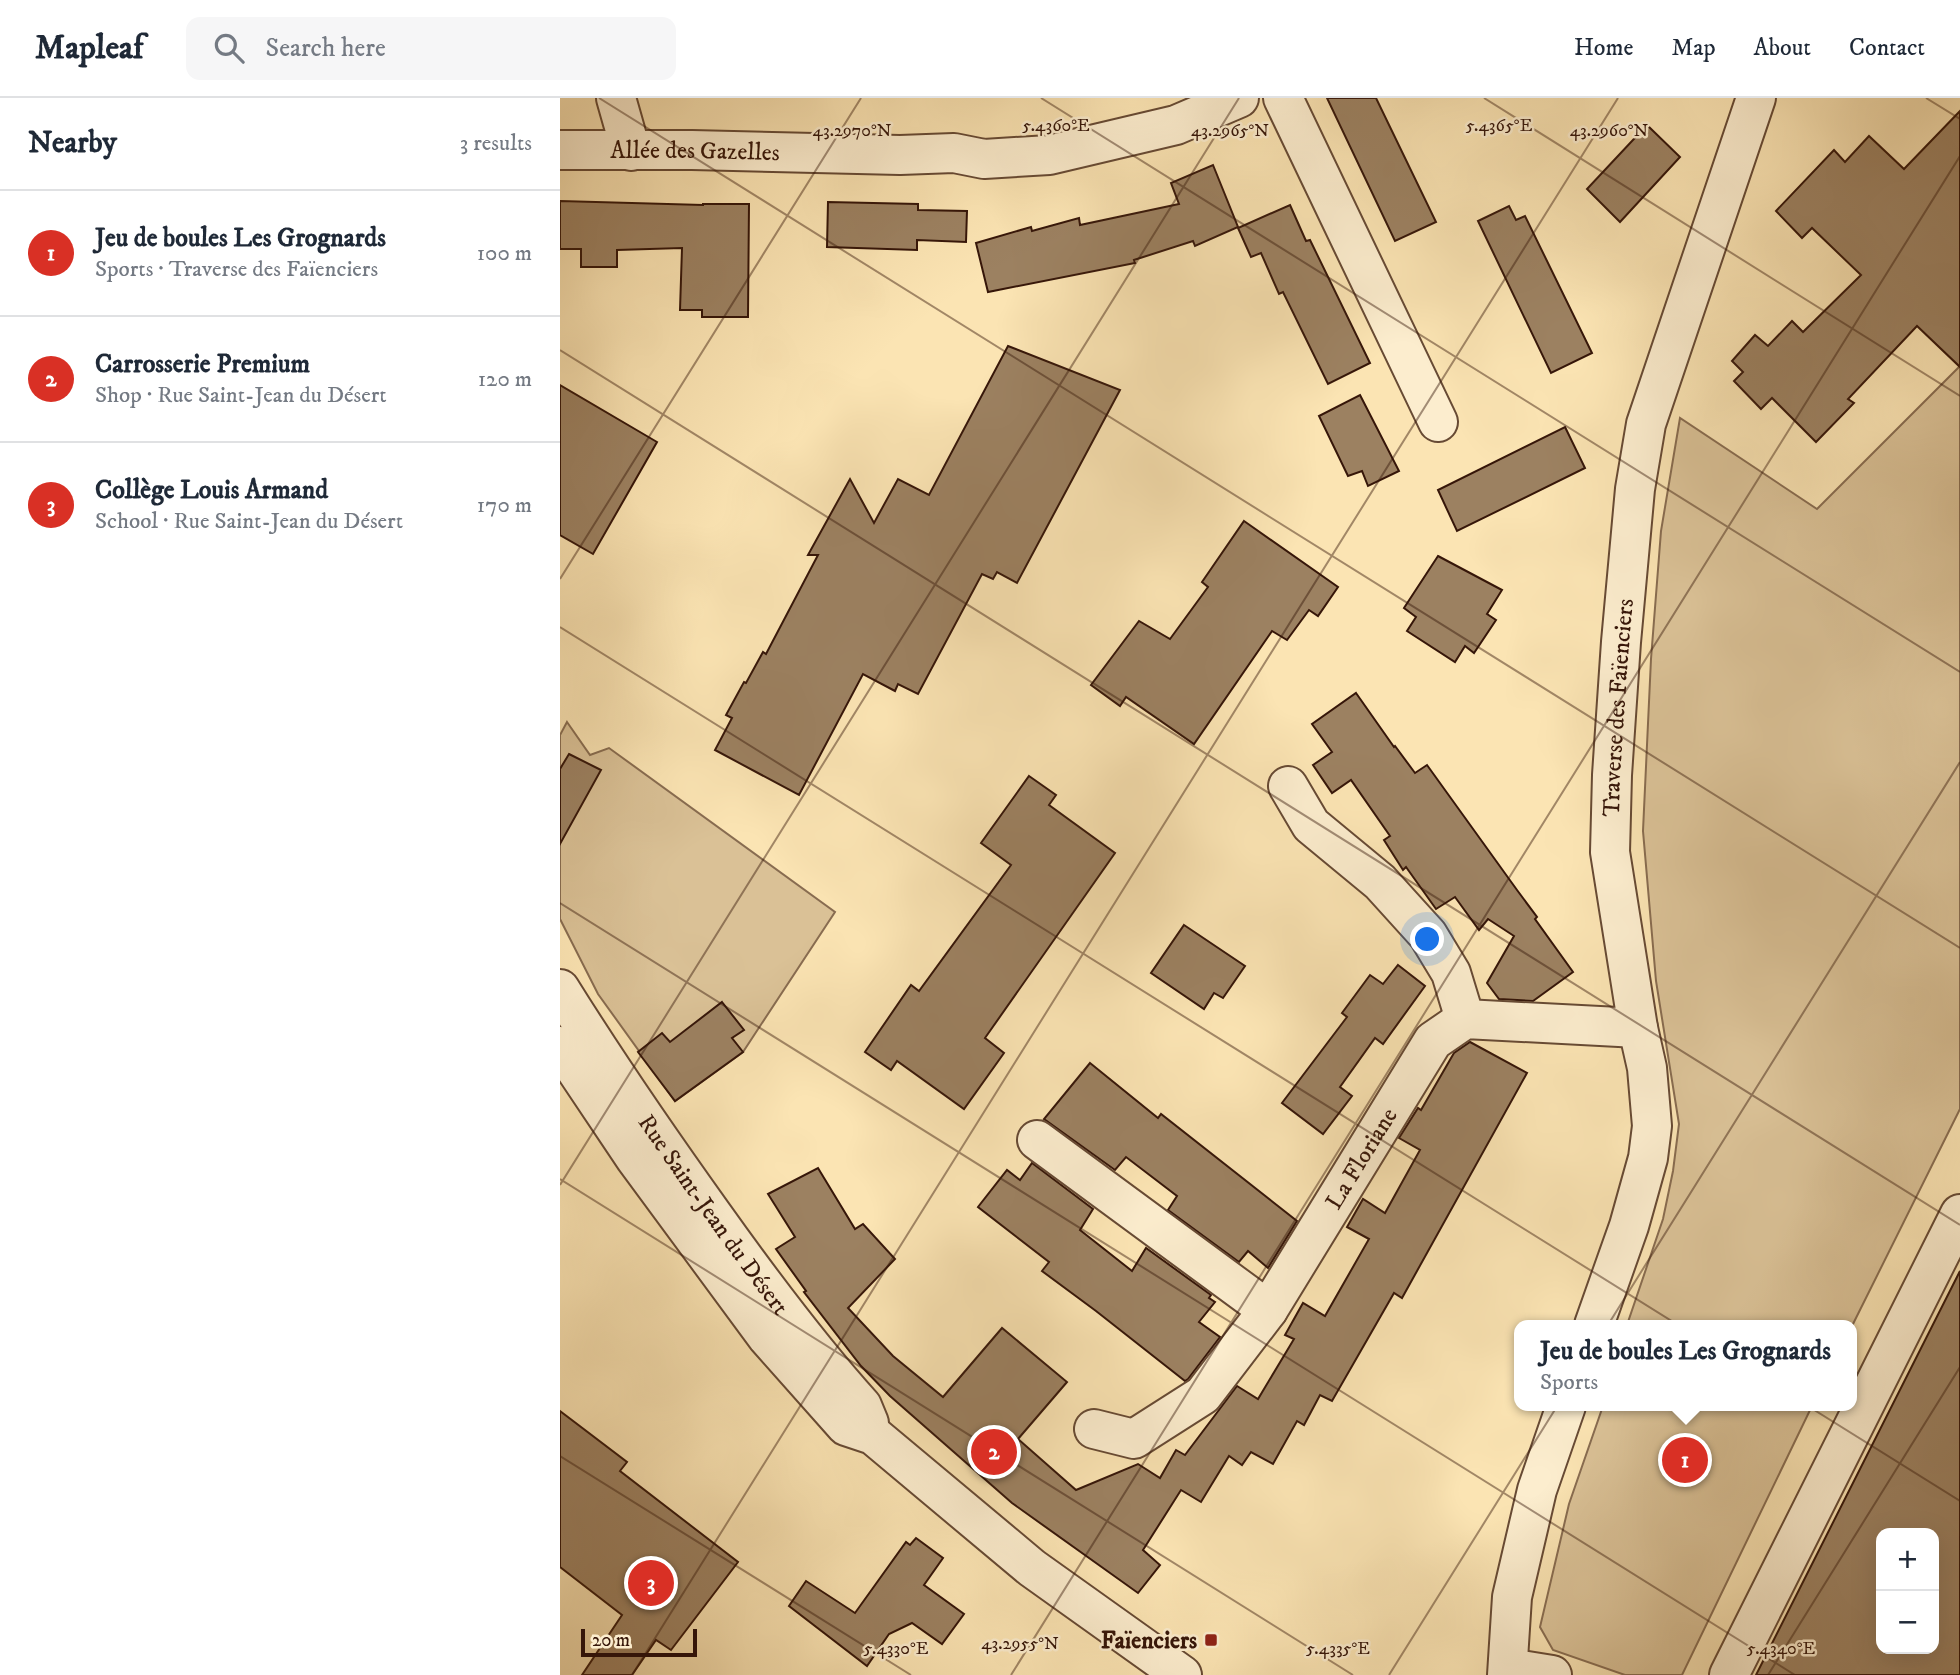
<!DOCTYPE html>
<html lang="en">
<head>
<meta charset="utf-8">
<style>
  :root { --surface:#fff; --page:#f6f6f7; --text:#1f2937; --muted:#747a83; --line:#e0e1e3; --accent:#d93025 }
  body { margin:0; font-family:"IM FELL DW Pica",serif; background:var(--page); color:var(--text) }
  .controls { position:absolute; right:21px; bottom:21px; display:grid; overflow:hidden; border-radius:14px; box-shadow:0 7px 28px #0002 }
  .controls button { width:63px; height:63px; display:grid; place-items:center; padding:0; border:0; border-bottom:2px solid var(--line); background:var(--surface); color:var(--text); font:35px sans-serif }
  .scale { position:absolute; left:21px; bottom:18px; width:116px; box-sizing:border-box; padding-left:7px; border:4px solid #361609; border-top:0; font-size:19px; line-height:24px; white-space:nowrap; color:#361609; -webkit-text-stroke:5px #fcedce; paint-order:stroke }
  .you { position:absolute; left:868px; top:842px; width:24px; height:24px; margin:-18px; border:5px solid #fff; border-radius:50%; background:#1a73e8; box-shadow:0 0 0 10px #1a73e833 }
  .badge { display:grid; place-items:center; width:46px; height:46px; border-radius:50%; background:var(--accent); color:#fff; font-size:23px; font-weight:700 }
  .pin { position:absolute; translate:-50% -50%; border:4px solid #fff; box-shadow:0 2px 7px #0006 }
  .popup { position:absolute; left:954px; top:1222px; width:343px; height:91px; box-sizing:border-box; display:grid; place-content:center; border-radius:14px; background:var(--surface); filter:drop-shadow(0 2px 5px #0005); font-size:23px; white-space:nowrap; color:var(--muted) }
  .popup b { font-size:26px; color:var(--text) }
  .popup::after { content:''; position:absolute; left:50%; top:100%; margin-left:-14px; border:14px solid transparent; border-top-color:var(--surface) }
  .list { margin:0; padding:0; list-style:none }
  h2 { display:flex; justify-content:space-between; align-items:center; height:91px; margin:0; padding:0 28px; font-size:30px }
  h2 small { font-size:23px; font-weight:400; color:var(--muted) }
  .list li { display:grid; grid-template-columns:46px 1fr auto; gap:21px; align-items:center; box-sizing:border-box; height:126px; padding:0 28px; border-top:2px solid var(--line) }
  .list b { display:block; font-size:26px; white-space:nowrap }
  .list p { margin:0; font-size:23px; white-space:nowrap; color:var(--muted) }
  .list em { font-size:23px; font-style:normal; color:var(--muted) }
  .icon { flex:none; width:38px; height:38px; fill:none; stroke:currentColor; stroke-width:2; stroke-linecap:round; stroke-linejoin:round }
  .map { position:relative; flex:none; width:1400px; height:1577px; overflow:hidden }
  header { display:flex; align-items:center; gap:42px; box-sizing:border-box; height:98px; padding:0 35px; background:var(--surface); border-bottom:2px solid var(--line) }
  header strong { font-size:33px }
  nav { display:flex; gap:38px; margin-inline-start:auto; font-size:24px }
  .search { width:490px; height:63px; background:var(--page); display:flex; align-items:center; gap:18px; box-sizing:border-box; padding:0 24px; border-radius:14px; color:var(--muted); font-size:26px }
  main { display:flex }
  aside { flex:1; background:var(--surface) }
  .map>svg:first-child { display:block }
</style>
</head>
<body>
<header>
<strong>Mapleaf</strong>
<div class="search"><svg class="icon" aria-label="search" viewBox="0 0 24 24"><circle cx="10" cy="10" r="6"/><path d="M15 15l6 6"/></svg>Search here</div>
<nav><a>Home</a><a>Map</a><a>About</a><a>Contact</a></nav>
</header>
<main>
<aside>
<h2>Nearby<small>3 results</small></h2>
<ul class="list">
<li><span class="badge">1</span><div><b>Jeu de boules Les Grognards</b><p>Sports · Traverse des Faïenciers</p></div><em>100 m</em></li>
<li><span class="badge">2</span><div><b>Carrosserie Premium</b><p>Shop · Rue Saint-Jean du Désert</p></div><em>120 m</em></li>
<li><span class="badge">3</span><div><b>Collège Louis Armand</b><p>School · Rue Saint-Jean du Désert</p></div><em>170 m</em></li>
</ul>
</aside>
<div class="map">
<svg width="1400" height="1577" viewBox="0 0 1400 1577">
  <rect width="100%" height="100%" fill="#fbe4b3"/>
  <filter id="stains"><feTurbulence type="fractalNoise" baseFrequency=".00286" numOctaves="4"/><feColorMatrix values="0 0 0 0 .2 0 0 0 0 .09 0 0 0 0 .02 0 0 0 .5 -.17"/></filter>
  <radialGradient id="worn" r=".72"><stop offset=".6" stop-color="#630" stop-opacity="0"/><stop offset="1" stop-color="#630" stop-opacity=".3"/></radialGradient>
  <g fill="#dac196" stroke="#886c50" stroke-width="2">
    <polygon points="1400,268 1400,1011 1291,1230 1291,1227 1067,1227 1103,1121 1113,1073 1119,1026 1096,883 1083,733 1091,561 1101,433 1120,320 1257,411"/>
    <polygon points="7,624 30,657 49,650 275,814 183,954 115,1003 38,896 0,821 0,637"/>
    <polygon points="1043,1308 1252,1308 1122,1577 1065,1577 993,1552 980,1529 1009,1406"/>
  </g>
  <g fill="#9c8161" stroke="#361609" stroke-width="2" fill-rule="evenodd">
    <polygon points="767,0 816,0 876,124 835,143"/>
    <polygon points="1400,13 1400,269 1357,228 1288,301 1294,305 1256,344 1212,300 1201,311 1174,283 1183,274 1172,263 1195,237 1208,248 1232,223 1243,234 1301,177 1252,130 1242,140 1216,113 1274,52 1285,64 1309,38 1344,71"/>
    <polygon points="1087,27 1120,59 1060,124 1027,91"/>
    <polygon points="653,67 678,129 635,148 633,143 574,162 575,165 428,194 416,145 471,129 472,133 519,120 520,127 619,106 611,85"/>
    <polygon points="0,103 143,107 143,106 189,106 188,219 142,219 142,212 120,212 122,150 57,152 57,169 21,169 21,151 0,151"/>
    <polygon points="268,104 358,106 358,112 407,113 406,144 357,142 357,152 267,149"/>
    <polygon points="730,107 746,143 750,142 810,265 768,286 723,194 719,196 701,155 691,159 678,130"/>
    <polygon points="949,108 956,122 965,118 1032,255 991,275 918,123"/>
    <polygon points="448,248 560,292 457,485 437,474 433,481 422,476 358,596 338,586 335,593 303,576 239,697 155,652 172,620 166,617 184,584 186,585 203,554 206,556 258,457 248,457 290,381 314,425 338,381 369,397"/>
    <polygon points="0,287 97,344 33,456 0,437"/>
    <polygon points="800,297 839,373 808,388 802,373 788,378 759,318"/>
    <polygon points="1005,329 1025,370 897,433 878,392"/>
    <polygon points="684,423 778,489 758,518 749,512 727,542 712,533 634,646 566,599 560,608 531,587 579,523 610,541 648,489 642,484"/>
    <polygon points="878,458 942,492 927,516 936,522 914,555 905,548 895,564 847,533 856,519 844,510"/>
    <polygon points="796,595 834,649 835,648 855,675 867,667 957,792 977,819 975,821 1013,874 973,903 939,901 927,885 954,838 928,821 919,832 895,799 876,811 846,769 843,772 824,742 830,738 791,682 772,695 753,667 772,654 752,626"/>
    <polygon points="9,656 41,672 0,746 0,671"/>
    <polygon points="469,678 496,697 489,707 555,755 425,940 444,955 404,1011 337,963 331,972 305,954 351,887 359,893 451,767 421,745"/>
    <polygon points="624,827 685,868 663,900 654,895 644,911 591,875"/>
    <polygon points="838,867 865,888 823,946 815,940 780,989 792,998 763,1036 722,1005 787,919 782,915 810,877 823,886"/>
    <polygon points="162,904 184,932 172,940 183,954 115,1003 78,954 102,935 110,944"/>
    <polygon points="910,944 967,975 842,1200 834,1195 772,1303 760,1297 744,1327 737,1323 713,1366 691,1354 682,1367 669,1358 641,1404 621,1392 583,1452 600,1467 578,1495 452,1405 330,1298 301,1268 244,1194 246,1193 216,1151 235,1139 208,1096 258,1070 295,1131 303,1126 335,1161 288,1210 333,1258 383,1299 442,1230 507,1284 458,1341 516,1392 578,1366 600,1380 616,1352 625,1357 677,1288 698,1301 734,1241 725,1237 743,1205 765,1218 809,1141 787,1129 803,1101 825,1115 860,1052 839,1040 858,1010 861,1012 894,955"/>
    <polygon points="530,965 598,1020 601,1016 737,1123 708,1170 688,1153 679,1164 608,1112 617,1098 566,1059 555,1072 484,1021"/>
    <polygon points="472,1065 533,1111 520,1132 572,1173 586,1150 651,1197 649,1200 655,1204 639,1224 660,1239 628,1281 625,1283 536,1213 482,1173 489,1164 418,1109 447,1072 460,1082"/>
    <path d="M1400,1173V1577H1196ZM1321,1435H1374V1551H1321Z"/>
    <polygon points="0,1313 67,1364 60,1373 178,1464 111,1552 96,1542 72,1577 22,1577 62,1517 0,1469"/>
    <polygon points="356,1440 383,1460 364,1487 404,1516 382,1546 352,1525 329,1536 307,1568 229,1508 246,1483 295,1515 346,1444 350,1447"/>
  </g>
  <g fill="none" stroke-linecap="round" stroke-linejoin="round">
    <defs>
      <g id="minor">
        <polyline points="56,0 71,53"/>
        <polyline points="723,0 878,324"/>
        <path id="s1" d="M0,52H132L340,57L394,55L424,61L489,57L616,27L679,0"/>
        <polyline points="728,688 751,727 820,784 868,837 891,875 905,921"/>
        <polyline points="477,1042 708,1212"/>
        <path id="s2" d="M1034,1227L1069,1128L1088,1060L1092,1028L1087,970L1078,930L1050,754L1052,677L1061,544L1075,391L1086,326L1196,0"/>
        <path id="s3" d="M534,1331L574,1341L643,1297L708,1212L873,943L905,921L1078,930"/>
        <polyline points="948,1570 992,1577"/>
        <polyline points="947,1577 952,1499 977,1392 1006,1308"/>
        <polyline points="1169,1577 1400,1116"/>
      </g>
      <g id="tertiary">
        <path id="s4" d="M0,891C48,968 99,1042 152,1116C199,1182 248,1248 302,1308L309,1325"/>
        <polyline points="0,948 75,1060 207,1239 286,1328 313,1337 472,1470 622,1577"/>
      </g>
    </defs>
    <use href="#minor" stroke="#674a34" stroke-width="42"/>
    <use href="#tertiary" stroke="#674a34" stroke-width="42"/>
    <use href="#minor" stroke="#fcedce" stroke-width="38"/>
    <use href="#tertiary" stroke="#fcedce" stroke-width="38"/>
  </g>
  <path fill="none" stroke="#361609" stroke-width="2" stroke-opacity="0.45" d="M39,0L1400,850M481,0L1400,574M924,0L1400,298M1366,0L1400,21M0,252L1400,1127M0,481L301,0M0,529L1400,1403M0,805L1235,1577M0,1081L793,1577M0,1087L679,0M0,1358L351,1577M72,1577L1058,0M451,1577L1400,58M829,1577L1400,664M1208,1577L1400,1269"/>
  <rect fill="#8f2418" stroke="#fcedce" stroke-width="2.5" x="644" y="1535" width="14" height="14" rx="3.5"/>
  <g text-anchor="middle" stroke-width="5" stroke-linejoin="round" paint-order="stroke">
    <g font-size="24" fill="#361609" stroke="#fcedce">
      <text dy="8" stroke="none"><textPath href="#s1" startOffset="135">Allée des Gazelles</textPath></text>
      <text dy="8" stroke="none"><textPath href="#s2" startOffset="630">Traverse des Faïenciers</textPath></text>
      <text dy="8" stroke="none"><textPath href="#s3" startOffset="408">La Floriane</textPath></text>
      <text dy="8" stroke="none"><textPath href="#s4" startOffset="273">Rue Saint-Jean du Désert</textPath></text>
    </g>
    <g font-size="24" font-weight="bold" fill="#361609" stroke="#fcedce" text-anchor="end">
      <text x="637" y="1550">Faïenciers</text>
    </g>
  </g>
  <g font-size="18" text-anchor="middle" fill="#361609" stroke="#fcedce" stroke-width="5" stroke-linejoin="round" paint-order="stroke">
    <text x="496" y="33">5.4360°E</text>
    <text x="939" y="33">5.4365°E</text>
    <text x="292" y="38">43.2970°N</text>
    <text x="670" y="38">43.2965°N</text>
    <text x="1049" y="38">43.2960°N</text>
    <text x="460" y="1551">43.2955°N</text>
    <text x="336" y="1556">5.4330°E</text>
    <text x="778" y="1556">5.4335°E</text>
    <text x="1221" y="1556">5.4340°E</text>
  </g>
  <rect width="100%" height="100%" filter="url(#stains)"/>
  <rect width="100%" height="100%" fill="url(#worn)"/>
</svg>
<div class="controls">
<button>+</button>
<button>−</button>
</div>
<div class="scale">20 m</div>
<div class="you"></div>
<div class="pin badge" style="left:1125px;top:1362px">1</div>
<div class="popup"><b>Jeu de boules Les Grognards</b>Sports</div>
<div class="pin badge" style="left:434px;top:1354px">2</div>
<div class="pin badge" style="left:91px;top:1485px">3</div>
</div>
</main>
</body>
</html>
